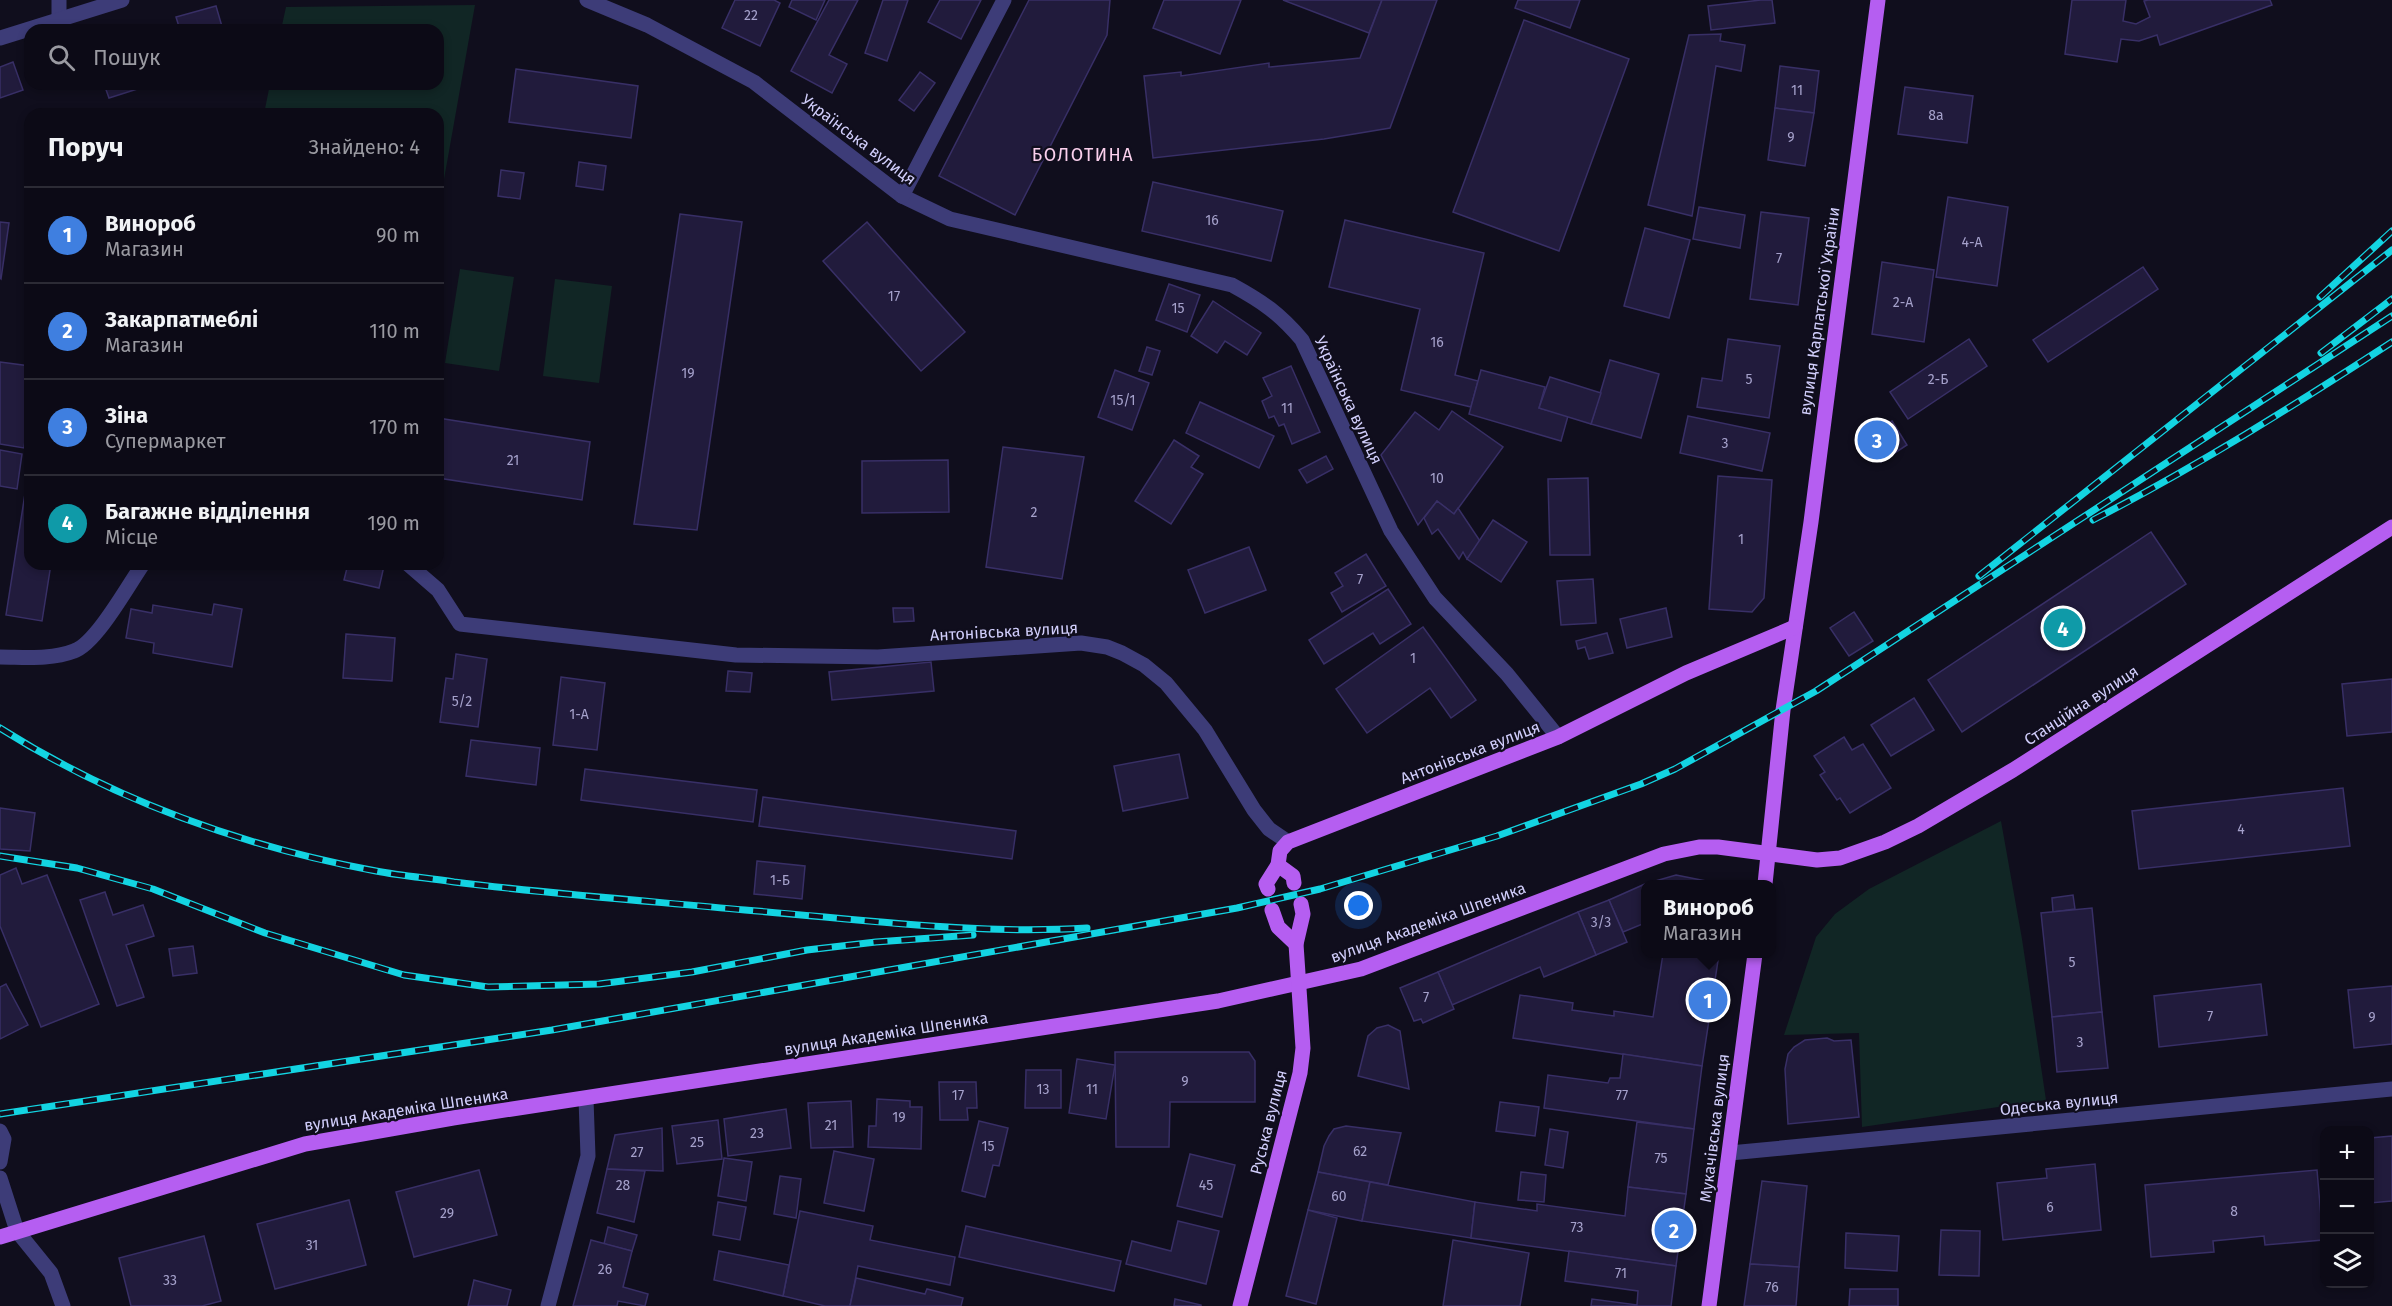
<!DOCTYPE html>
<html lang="uk">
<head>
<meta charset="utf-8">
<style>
  :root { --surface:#0c0a16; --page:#1a1823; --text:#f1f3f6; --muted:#9a9aa1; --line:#2c2b35; --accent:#13d4e2 }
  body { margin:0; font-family:"Fira Sans",sans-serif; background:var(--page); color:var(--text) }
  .controls { position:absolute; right:18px; bottom:18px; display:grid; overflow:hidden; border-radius:12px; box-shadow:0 3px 9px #0003 }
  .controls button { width:54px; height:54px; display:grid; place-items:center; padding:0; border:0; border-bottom:2px solid var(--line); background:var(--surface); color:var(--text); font:30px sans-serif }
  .you { position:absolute; left:1359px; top:906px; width:21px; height:21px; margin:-15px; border:4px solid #fff; border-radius:50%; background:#1a73e8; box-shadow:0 0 0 9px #1a73e833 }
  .badge { display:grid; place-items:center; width:39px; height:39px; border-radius:50%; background:var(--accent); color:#fff; font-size:20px; font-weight:700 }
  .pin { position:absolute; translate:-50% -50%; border:3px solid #fff; box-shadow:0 2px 6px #0006 }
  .popup { position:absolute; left:1641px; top:880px; width:135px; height:78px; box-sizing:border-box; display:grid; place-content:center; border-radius:12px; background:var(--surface); filter:drop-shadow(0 2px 4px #0005); font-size:20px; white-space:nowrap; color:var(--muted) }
  .popup b { font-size:22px; color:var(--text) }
  .popup::after { content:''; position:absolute; left:50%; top:100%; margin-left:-12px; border:12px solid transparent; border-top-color:var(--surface) }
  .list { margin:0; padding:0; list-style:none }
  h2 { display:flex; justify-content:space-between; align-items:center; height:78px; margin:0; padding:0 24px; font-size:26px }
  h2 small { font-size:20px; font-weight:400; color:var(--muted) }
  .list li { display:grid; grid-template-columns:39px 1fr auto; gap:18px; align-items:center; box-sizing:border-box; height:96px; padding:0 24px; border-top:2px solid var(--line) }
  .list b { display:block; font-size:22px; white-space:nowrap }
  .list p { margin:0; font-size:20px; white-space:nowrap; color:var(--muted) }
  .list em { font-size:20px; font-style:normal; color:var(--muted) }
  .icon { flex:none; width:33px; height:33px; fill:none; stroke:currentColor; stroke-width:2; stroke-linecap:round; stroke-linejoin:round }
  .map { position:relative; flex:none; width:2392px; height:1306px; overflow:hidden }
  .search { position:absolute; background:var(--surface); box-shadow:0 3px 9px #0003; left:24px; top:24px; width:420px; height:66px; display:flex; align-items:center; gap:15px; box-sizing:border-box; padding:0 21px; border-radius:18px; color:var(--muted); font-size:22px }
  .panel { position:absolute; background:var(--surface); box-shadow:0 3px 9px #0003; left:24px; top:108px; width:420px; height:462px; border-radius:18px }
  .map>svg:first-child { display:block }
</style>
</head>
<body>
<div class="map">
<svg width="2392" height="1306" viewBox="0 0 2392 1306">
  <rect width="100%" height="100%" fill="#100e1d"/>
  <g fill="#112625">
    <polygon points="475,5 438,213 438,114 264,114 270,84 438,84 438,30 281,30 286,7"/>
    <polygon points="460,269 514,277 499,371 445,363"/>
    <polygon points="555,279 612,286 599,383 543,376"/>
    <polygon points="2001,821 2022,939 2046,1100 1862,1127 1859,1033 1784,1035 1816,937 1835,914 1869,889"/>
  </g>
  <g fill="#211b3c" stroke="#382f66" stroke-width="1.5">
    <polygon points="735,0 774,0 780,3 760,46 722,28"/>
    <polygon points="792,0 825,0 816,20 789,7"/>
    <polygon points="829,0 858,0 829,55 847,64 832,93 791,71"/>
    <polygon points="883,0 908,0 887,61 865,53"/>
    <polygon points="940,0 981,0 961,39 928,22"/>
    <polygon points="1029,0 1110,0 1107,35 1015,215 939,176"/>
    <polygon points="1164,0 1241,0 1220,54 1153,28"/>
    <polygon points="1283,0 1382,0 1369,33"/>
    <polygon points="1382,0 1437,0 1390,128 1324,139 1153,158 1144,76 1181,72 1181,76 1269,63 1269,67 1360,58"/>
    <polygon points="1518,0 1580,0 1570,28 1515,8"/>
    <polygon points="1761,0 1772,0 1775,23 1711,30 1708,6"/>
    <polygon points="2072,0 2126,0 2123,21 2136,24 2150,17 2144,1 2148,0 2270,0 2272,5 2160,45 2157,35 2139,41 2121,39 2117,62 2065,54"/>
    <polygon points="216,6 223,30 180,30 176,17"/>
    <polygon points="1524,20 1629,59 1559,251 1453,212"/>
    <polygon points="1721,34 1720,41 1745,45 1741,71 1716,66 1692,216 1648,205 1689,35"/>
    <polygon points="13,62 23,90 0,98 0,67"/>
    <polygon points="1780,66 1819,71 1814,113 1775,108"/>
    <polygon points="516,69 638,86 631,138 509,122"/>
    <polygon points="920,72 935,83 914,111 899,100"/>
    <polygon points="104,84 153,84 109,98"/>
    <polygon points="1905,87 1973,96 1967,143 1898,134"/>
    <polygon points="1775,108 1814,113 1805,166 1768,160"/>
    <polygon points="579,162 606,166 603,190 576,186"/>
    <polygon points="501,170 524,173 520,199 498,196"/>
    <polygon points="1153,182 1283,211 1271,261 1142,231"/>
    <polygon points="1948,197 2008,207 1997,286 1936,277"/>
    <polygon points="1699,207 1745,215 1740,248 1693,239"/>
    <polygon points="1761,212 1809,218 1798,305 1750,299"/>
    <polygon points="680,214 742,222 697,530 634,524"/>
    <polygon points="1345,220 1484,253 1455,375 1478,381 1471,407 1401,390 1420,309 1329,287"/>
    <polygon points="0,222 9,223 1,279 0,278"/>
    <polygon points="867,222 965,332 921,371 823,261"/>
    <polygon points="1645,228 1690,240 1669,318 1624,306"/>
    <polygon points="1882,262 1934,270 1924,342 1872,334"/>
    <polygon points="2143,267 2158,289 2048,362 2033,340"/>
    <polygon points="1169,284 1200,295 1187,332 1156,320"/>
    <polygon points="1213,301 1261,333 1247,355 1225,341 1217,353 1191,336"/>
    <polygon points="1728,339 1780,346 1769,418 1697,407 1702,378 1722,381"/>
    <polygon points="1969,339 1987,366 1908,419 1890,392"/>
    <polygon points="1147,347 1160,351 1152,375 1139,371"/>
    <polygon points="1610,360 1659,374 1641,438 1591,424"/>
    <polygon points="0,362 30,366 30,405 24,448 0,444"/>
    <polygon points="1291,366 1320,432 1292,444 1284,424 1279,426 1274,416 1269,418 1262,401 1272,396 1263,378"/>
    <polygon points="1115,370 1149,383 1132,430 1098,417"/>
    <polygon points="1481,370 1545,387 1539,408 1568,416 1561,441 1469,414"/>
    <polygon points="1550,377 1601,393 1591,424 1539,408"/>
    <polygon points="1200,402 1274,436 1259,468 1186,433"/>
    <polygon points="1452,411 1503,447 1454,514 1437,501 1418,525 1381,455 1415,412 1439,430"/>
    <polygon points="1688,416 1770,433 1762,471 1680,453"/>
    <polygon points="438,418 590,442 582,500 438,478"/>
    <polygon points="1892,421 1907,445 1881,462 1865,438"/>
    <polygon points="1174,440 1199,456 1191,467 1203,474 1171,524 1135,501"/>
    <polygon points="1003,447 1084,457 1062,579 986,567"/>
    <polygon points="0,450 22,454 17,489 0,486"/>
    <polygon points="1326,456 1333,469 1307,483 1299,470"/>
    <polygon points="948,460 949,512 862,513 862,461"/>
    <polygon points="1718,476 1772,480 1764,598 1752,612 1709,609"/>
    <polygon points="1588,478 1590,555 1550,555 1548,479"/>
    <polygon points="27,481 30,482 30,564 51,564 42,621 6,615"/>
    <polygon points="1437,501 1454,514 1458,508 1480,541 1467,559 1463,552 1459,559 1438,529 1432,534 1424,518"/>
    <polygon points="1493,520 1527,542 1501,582 1467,559"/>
    <polygon points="2151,532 2186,584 1962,732 1928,680"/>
    <polygon points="1249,547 1266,590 1205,613 1188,570"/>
    <polygon points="1366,554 1386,586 1342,612 1331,593 1343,586 1335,573"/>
    <polygon points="348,564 384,566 379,588 344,580"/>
    <polygon points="1593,579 1596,623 1561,625 1557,581"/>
    <polygon points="1388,589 1411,624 1380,644 1373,633 1324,664 1309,640"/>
    <polygon points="214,604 242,609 232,667 153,653 154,643 126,638 131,609 152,613 153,605 212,615"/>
    <polygon points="893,608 913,608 914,621 894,622"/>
    <polygon points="1666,608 1672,637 1627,648 1620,619"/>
    <polygon points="1854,612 1873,641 1849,656 1830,628"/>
    <polygon points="1423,627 1476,700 1451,718 1430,688 1367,733 1336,689"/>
    <polygon points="1607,633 1613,653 1589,659 1585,647 1578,649 1576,641"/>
    <polygon points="346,634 395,638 392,681 343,678"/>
    <polygon points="456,654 487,659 478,727 440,722 446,678 453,679"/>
    <polygon points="931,662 934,691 832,700 829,672"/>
    <polygon points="728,671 752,673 750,692 726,691"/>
    <polygon points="561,677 605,683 597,750 553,745"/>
    <polygon points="2392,679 2392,732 2347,736 2342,684"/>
    <polygon points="1914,698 1934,730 1891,756 1871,725"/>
    <polygon points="1844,737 1852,750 1863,744 1891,788 1850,813 1840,798 1837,800 1820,775 1825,772 1814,756"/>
    <polygon points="471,740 540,748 536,785 466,776"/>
    <polygon points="1179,754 1188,798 1123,811 1114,766"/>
    <polygon points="585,769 757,790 753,822 581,800"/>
    <polygon points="2343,788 2350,846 2139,869 2132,811"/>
    <polygon points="763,797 1016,831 1012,859 759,826"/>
    <polygon points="0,808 35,813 30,851 0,849"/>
    <polygon points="757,861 805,866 802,899 754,894"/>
    <polygon points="16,868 22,884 47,875 99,1004 41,1027 0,926 0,875"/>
    <polygon points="1676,875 1716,883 1717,884 1645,884"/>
    <polygon points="1645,884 1645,923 1623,932 1609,900"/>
    <polygon points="105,892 113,915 143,905 154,936 126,945 144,997 117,1006 80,900"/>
    <polygon points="2073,895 2075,909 2053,912 2052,898"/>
    <polygon points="1609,900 1627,942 1596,955 1578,912"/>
    <polygon points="2092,908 2102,1012 2052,1017 2041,913"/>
    <polygon points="1578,912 1596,955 1544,977 1540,967 1452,1005 1438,972"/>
    <polygon points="193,946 197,973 173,976 169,949"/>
    <polygon points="1663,954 1719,954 1702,1066 1513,1038 1520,995 1573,1003 1572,1010 1614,1016 1614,1011 1653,1017"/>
    <polygon points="1438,972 1454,1009 1423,1023 1421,1019 1414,1021 1400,988"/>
    <polygon points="6,984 28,1025 0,1039 0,987"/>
    <polygon points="2261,984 2267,1035 2159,1047 2154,996"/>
    <polygon points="2392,986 2392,1044 2354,1048 2348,990"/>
    <polygon points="2102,1012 2108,1068 2057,1072 2052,1017"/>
    <polygon points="1388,1025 1400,1031 1409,1089 1358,1076 1368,1036 1377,1028"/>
    <polygon points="1827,1038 1834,1041 1851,1040 1859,1117 1788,1124 1785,1069 1788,1054 1794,1047 1805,1040"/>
    <polygon points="1115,1052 1249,1052 1255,1061 1255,1102 1170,1102 1169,1147 1116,1147"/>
    <polygon points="1623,1054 1702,1066 1694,1129 1544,1108 1548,1075 1608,1083 1610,1078 1620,1078"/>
    <polygon points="1077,1059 1115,1065 1106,1119 1069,1113"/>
    <polygon points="1026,1070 1061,1070 1061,1108 1025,1108"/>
    <polygon points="939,1082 976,1082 977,1108 967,1108 968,1120 940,1120"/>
    <polygon points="877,1099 910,1101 910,1107 922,1107 921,1149 868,1147 869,1126 876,1126"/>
    <polygon points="851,1101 853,1147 811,1148 808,1103"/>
    <polygon points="1500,1102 1539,1107 1535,1136 1496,1131"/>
    <polygon points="786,1109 791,1148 728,1156 724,1119"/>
    <polygon points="718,1120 722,1159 677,1164 672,1126"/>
    <polygon points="979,1121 1008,1128 999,1166 993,1165 985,1197 962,1191"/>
    <polygon points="1637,1122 1694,1129 1686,1194 1628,1187"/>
    <polygon points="1346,1126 1401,1133 1388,1185 1318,1172 1324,1146 1329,1136 1334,1129"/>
    <polygon points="662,1128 663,1171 607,1169 615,1135"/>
    <polygon points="1550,1129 1568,1132 1563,1168 1545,1165"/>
    <polygon points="2392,1136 2392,1201 2370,1203 2370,1138"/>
    <polygon points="834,1151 874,1159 864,1211 824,1203"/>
    <polygon points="1190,1154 1235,1165 1222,1217 1177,1206"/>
    <polygon points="724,1158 752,1162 746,1201 718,1196"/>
    <polygon points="2095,1164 2101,1230 2003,1240 1997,1183 2047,1178 2046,1169"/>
    <polygon points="607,1169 645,1171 634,1222 597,1213"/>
    <polygon points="479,1170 497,1235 414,1257 396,1192"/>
    <polygon points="2317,1170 2323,1240 2265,1245 2264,1236 2213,1241 2214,1252 2151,1257 2145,1185"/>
    <polygon points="1318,1172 1370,1182 1362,1221 1308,1210"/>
    <polygon points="1521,1172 1546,1175 1544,1202 1518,1200"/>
    <polygon points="780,1176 801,1179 796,1218 774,1214"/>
    <polygon points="1762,1181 1807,1186 1799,1267 1750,1264"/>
    <polygon points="1370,1182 1475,1202 1471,1238 1362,1221"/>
    <polygon points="1628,1187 1686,1194 1676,1266 1471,1238 1475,1202 1537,1211 1537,1204 1625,1216"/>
    <polygon points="349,1200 366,1265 275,1289 257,1224"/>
    <polygon points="718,1202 746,1207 740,1240 713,1235"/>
    <polygon points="1308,1210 1337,1218 1316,1304 1286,1296"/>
    <polygon points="800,1211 873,1226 870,1240 955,1257 950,1285 858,1266 850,1306 825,1306 783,1296"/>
    <polygon points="1178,1221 1219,1231 1206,1284 1126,1264 1132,1241 1171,1251"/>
    <polygon points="966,1226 1121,1261 1114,1291 959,1257"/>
    <polygon points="608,1227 637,1235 632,1251 604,1244"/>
    <polygon points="1941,1230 1980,1231 1979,1276 1939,1275"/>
    <polygon points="1846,1233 1899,1236 1897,1271 1845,1268"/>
    <polygon points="204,1236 221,1301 202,1306 131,1306 119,1258"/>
    <polygon points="591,1240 632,1251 623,1287 648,1294 645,1306 618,1301 617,1306 573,1306"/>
    <polygon points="1453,1240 1529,1253 1520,1306 1443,1306"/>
    <polygon points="719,1251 789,1265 783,1296 714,1280"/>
    <polygon points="1569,1251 1676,1266 1671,1306 1591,1306 1592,1299 1637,1305 1638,1291 1565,1281"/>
    <polygon points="1750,1264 1799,1267 1796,1306 1744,1306"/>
    <polygon points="856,1278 925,1294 927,1289 963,1298 961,1306 850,1306"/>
    <polygon points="474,1280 511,1290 507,1306 468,1306"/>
    <polygon points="1850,1289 1898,1289 1898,1306 1849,1306"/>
    <polygon points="1175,1299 1201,1305 1201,1306 1174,1306"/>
  </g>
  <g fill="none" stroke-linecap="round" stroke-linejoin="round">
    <g stroke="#3d3c78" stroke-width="15">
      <path d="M587,0L647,25L754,82L902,196L950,219L1232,285C1263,302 1279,313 1302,340L1391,531L1435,598L1507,674L1558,737"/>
      <polyline points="59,18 59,0"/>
      <polyline points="0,38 122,0"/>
      <polyline points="902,196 1004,0"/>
      <polyline points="408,564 438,590 460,624 736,655 878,657 1081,643 1107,647 1122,653 1144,665 1166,683 1205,730 1254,810 1269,829 1288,842"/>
      <path d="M0,657C24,657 51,660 74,651C96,644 129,584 143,564"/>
      <polyline points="0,1131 4,1139 0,1162"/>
      <polyline points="1730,1153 2392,1089"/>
      <polyline points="0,1178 17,1231 51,1273 63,1306"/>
      <polyline points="548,1306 588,1156 586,1099"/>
    </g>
    <g stroke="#b55ef1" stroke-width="15">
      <polyline points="1278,865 1293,876 1294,883"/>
      <polyline points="1765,884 1783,710 1811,522 1878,0"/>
      <polyline points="1268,889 1266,884 1278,865 1280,851 1288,842 1558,737 1686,673 1795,627"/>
      <polyline points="1272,910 1278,927 1296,944"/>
      <polyline points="0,1237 305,1144 453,1118 1218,1001 1361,969 1664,854 1699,847 1718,847 1817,860 1840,858 1885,842 1918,826 2013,770 2392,527"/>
      <polyline points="1240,1306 1300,1073 1303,1048 1296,944 1303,914 1301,904"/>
      <polyline points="1709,1306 1755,954"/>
    </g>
    <defs>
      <g id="rail">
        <polyline points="2320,297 2392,231"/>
        <polyline points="2321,353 2392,299"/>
        <path d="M2093,520C2196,467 2295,405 2392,342"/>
        <polyline points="1979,576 2392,250"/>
        <path d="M0,728C114,800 244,847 376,871C402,876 428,878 454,882C551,894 648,901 745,910C859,919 973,935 1087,928"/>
        <polyline points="0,856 77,868 153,889 265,933 404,975 488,987 599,984 692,972 807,950 876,942 973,935"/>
        <polyline points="0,1114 552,1030 1237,908 1320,889 1497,836 1641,784 1675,769 1816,691 2392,316"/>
      </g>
    </defs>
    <use href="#rail" stroke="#13d4e2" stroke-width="7"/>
    <use href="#rail" stroke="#100e1d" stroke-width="4.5" stroke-dasharray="14" stroke-linecap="butt"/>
  </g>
  <g text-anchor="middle" stroke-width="4.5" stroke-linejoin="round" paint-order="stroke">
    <g font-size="14" fill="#a5a1cb">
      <text x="751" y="20">22</text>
      <text x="1797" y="95">11</text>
      <text x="1936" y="120">8а</text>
      <text x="1791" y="142">9</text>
      <text x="1212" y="225">16</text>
      <text x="1972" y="247">4-А</text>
      <text x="1779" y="263">7</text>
      <text x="894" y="301">17</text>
      <text x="1903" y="307">2-А</text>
      <text x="1178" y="313">15</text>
      <text x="1437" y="347">16</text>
      <text x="688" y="378">19</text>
      <text x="1749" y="384">5</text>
      <text x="1938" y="384">2-Б</text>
      <text x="1123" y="405">15/1</text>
      <text x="1287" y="413">11</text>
      <text x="1725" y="448">3</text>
      <text x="513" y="465">21</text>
      <text x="1437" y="483">10</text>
      <text x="1034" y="517">2</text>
      <text x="1741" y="544">1</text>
      <text x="1360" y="584">7</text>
      <text x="1413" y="663">1</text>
      <text x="462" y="706">5/2</text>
      <text x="579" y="719">1-А</text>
      <text x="2241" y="834">4</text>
      <text x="780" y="885">1-Б</text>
      <text x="1601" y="927">3/3</text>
      <text x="2072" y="967">5</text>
      <text x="1426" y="1002">7</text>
      <text x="2210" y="1021">7</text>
      <text x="2372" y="1022">9</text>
      <text x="2080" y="1047">3</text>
      <text x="1185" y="1086">9</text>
      <text x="1043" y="1094">13</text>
      <text x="1092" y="1094">11</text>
      <text x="958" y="1100">17</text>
      <text x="1622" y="1100">77</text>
      <text x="899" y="1122">19</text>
      <text x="831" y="1130">21</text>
      <text x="757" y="1138">23</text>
      <text x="697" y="1147">25</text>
      <text x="988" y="1151">15</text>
      <text x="1360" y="1156">62</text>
      <text x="637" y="1157">27</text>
      <text x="1661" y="1163">75</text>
      <text x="623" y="1190">28</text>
      <text x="1206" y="1190">45</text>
      <text x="1339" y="1201">60</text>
      <text x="2050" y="1212">6</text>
      <text x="2234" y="1216">8</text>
      <text x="447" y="1218">29</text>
      <text x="1577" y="1232">73</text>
      <text x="312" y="1250">31</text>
      <text x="605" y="1274">26</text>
      <text x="1621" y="1278">71</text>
      <text x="170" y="1285">33</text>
      <text x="1772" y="1292">76</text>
    </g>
    <g font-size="16" fill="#d1cefb" stroke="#100e1d">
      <text transform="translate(859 139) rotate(37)" y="6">Українська вулиця</text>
      <text transform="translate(1819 311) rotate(-82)" y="6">вулиця Карпатської України</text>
      <text transform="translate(1349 400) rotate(65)" y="6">Українська вулиця</text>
      <text transform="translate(1004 631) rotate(-3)" y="6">Антонівська вулиця</text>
      <text transform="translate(2081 705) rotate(-33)" y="6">Станційна вулиця</text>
      <text transform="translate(1470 752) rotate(-21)" y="6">Антонівська вулиця</text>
      <text transform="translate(1428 922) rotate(-20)" y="6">вулиця Академіка Шпеника</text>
      <text transform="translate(886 1033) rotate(-9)" y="6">вулиця Академіка Шпеника</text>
      <text transform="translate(2059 1103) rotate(-6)" y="6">Одеська вулиця</text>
      <text transform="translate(406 1109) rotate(-9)" y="6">вулиця Академіка Шпеника</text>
      <text transform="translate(1268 1122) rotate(-76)" y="6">Руська вулиця</text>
      <text transform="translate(1714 1128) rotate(-83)" y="6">Мукачівська вулиця</text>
    </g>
    <g font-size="18" letter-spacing="1.5" fill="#fbd0ed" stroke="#100e1d">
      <text x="1083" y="161">БОЛОТИНА</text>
    </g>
  </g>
</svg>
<div class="controls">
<button>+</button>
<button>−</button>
<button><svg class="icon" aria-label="layers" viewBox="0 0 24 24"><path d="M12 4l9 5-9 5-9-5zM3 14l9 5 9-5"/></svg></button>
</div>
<div class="you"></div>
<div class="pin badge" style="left:1708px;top:1000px;background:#3f7fe0">1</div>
<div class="popup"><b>Винороб</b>Магазин</div>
<div class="pin badge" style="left:1674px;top:1230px;background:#3f7fe0">2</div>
<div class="pin badge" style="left:1877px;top:440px;background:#3f7fe0">3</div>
<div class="pin badge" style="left:2063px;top:628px;background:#0f9aa8">4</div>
<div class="search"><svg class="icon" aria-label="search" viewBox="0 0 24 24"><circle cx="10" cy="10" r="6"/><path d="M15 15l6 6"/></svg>Пошук</div>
<section class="panel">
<h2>Поруч<small>Знайдено: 4</small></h2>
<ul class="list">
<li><span class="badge" style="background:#3f7fe0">1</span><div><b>Винороб</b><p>Магазин</p></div><em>90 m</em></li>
<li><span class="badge" style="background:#3f7fe0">2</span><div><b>Закарпатмеблі</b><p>Магазин</p></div><em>110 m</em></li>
<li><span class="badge" style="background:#3f7fe0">3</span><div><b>Зіна</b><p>Супермаркет</p></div><em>170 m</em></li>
<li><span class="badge" style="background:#0f9aa8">4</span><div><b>Багажне відділення</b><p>Місце</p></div><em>190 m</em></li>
</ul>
</section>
</div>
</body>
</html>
